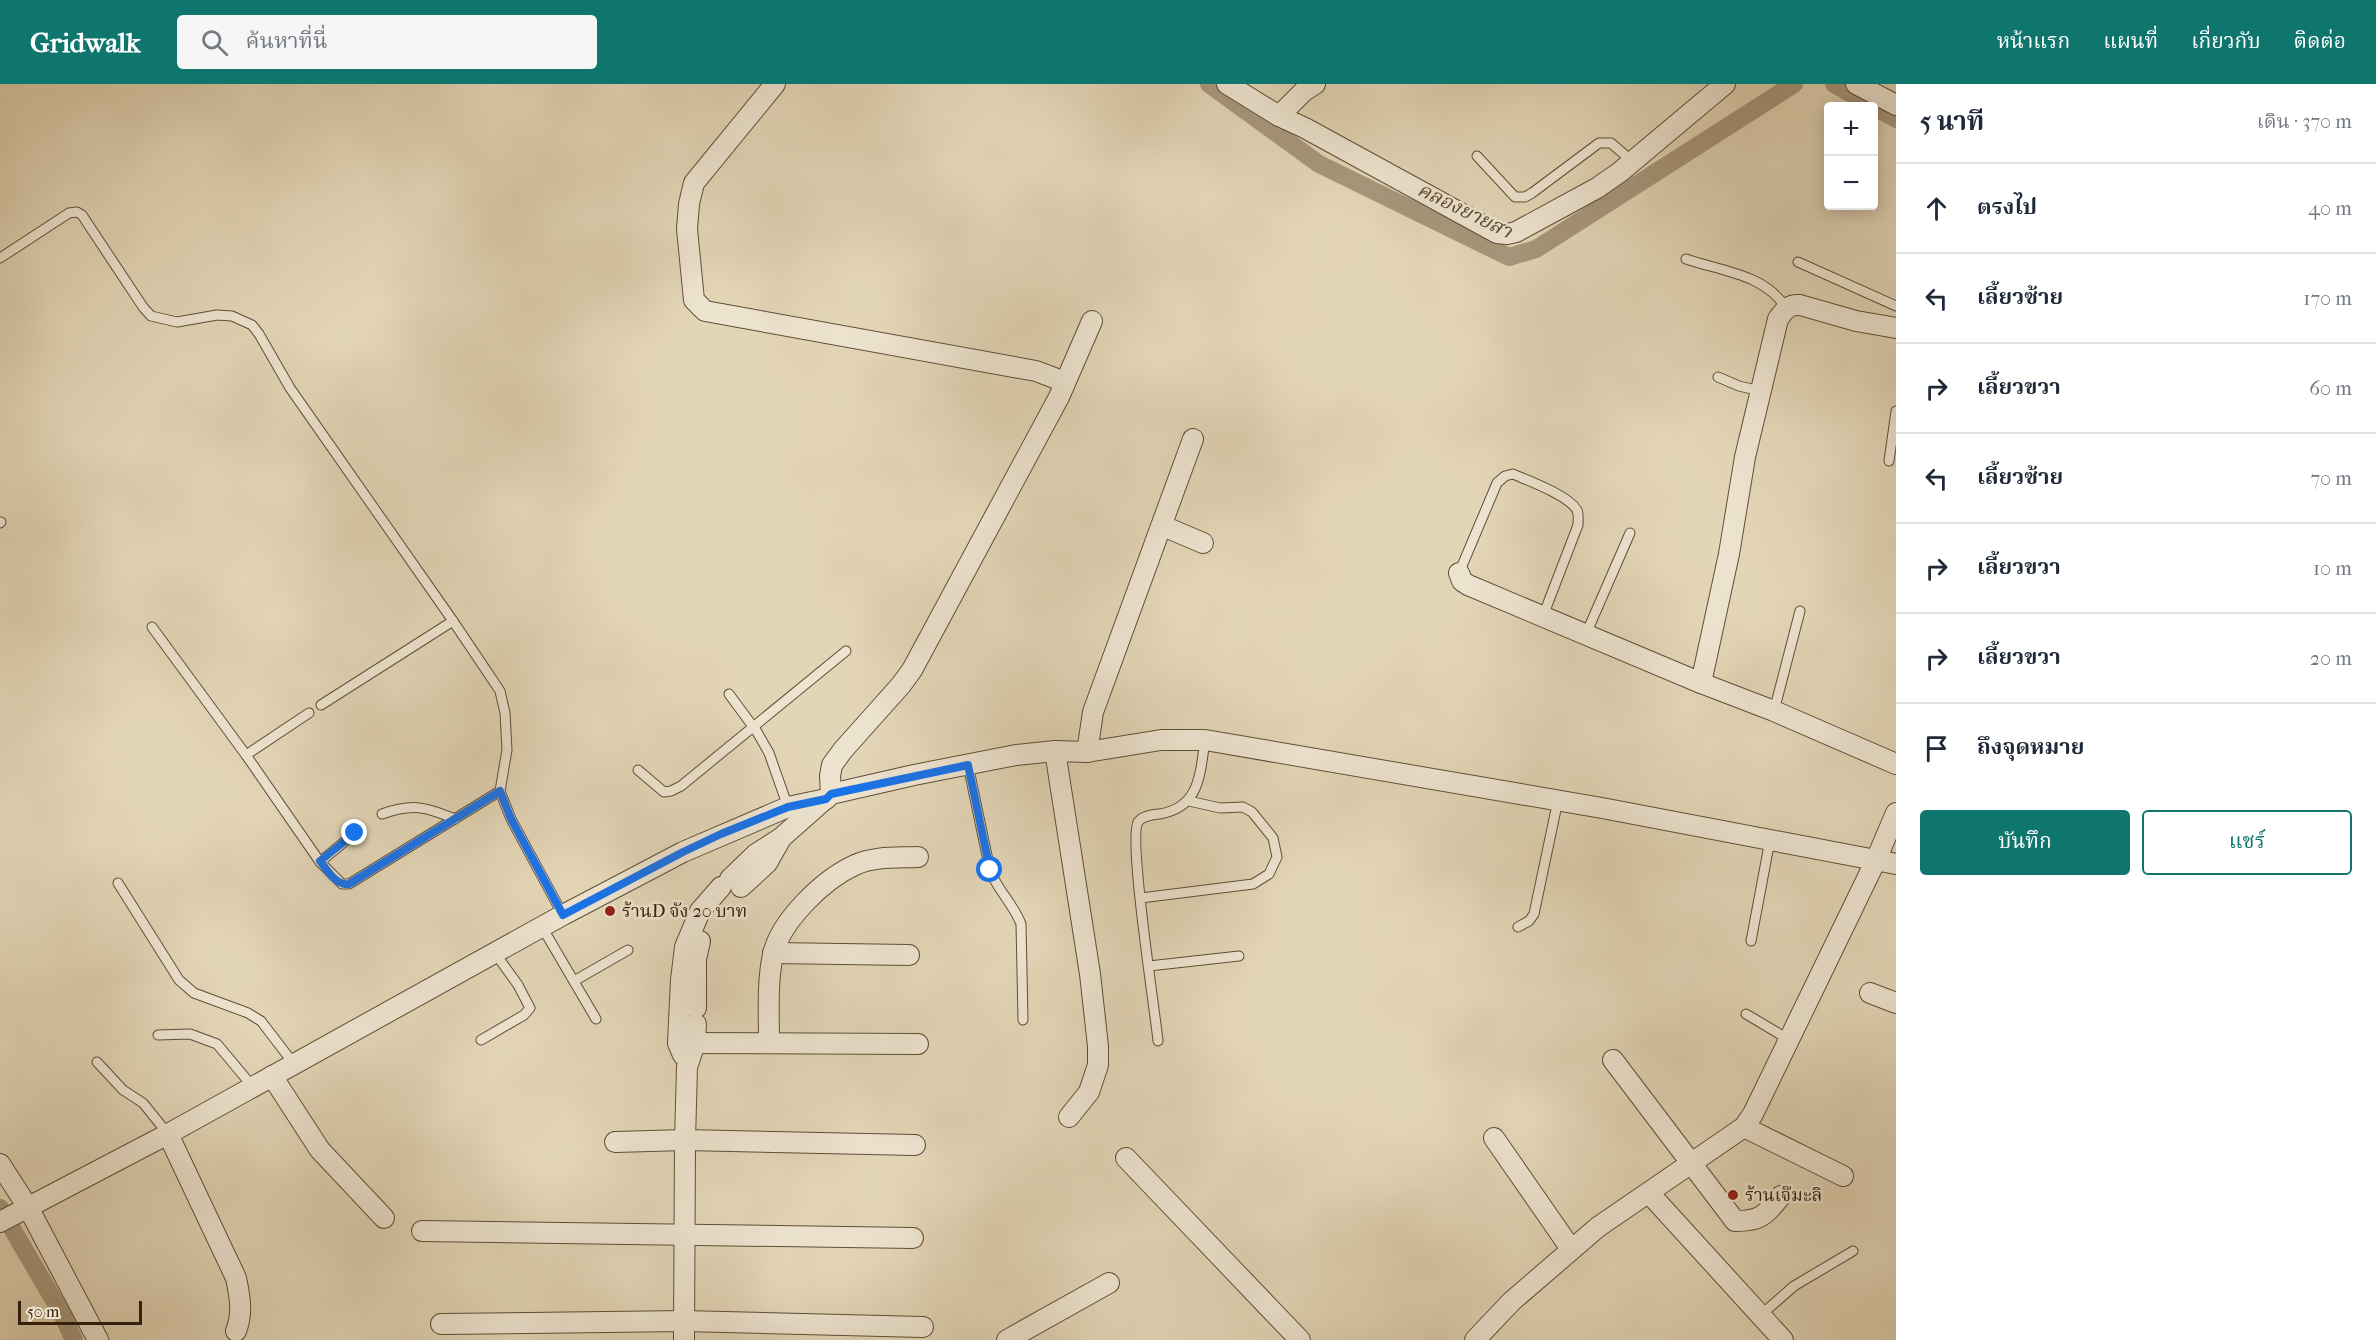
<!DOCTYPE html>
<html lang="th">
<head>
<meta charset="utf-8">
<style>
  :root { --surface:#fff; --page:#f6f6f7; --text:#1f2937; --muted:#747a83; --line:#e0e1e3; --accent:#0f766e }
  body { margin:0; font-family:"IM FELL French Canon","Noto Serif Thai",serif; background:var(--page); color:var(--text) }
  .controls { position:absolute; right:18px; top:18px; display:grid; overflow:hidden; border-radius:6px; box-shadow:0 3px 15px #0003 }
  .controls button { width:54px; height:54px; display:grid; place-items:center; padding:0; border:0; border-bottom:2px solid var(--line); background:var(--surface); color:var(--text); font:30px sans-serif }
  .scale { position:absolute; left:18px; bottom:15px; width:124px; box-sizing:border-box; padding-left:6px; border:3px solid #36210b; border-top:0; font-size:16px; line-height:21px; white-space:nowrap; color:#36210b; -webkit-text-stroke:4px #ede4d0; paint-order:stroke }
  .stop { position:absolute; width:18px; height:18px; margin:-14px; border:4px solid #1a73e8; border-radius:50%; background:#fff }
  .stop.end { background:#1a73e8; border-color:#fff; box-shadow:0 2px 6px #0008 }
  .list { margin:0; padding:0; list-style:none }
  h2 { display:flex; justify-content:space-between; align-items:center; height:78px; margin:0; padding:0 24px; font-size:26px }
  h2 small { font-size:20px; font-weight:400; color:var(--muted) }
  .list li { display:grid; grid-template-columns:39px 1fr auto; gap:18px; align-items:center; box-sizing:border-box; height:90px; padding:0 24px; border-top:2px solid var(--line) }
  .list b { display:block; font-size:22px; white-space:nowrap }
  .list em { font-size:20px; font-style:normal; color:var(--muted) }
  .actions { display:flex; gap:12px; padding:18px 24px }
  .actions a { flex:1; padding:14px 0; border:2px solid var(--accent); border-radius:6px; text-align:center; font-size:21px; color:var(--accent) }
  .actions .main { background:var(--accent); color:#fff }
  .icon { flex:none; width:33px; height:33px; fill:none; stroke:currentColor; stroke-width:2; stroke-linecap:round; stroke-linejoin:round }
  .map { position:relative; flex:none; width:1896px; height:1256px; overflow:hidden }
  header { display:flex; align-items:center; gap:36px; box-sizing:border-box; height:84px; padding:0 30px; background:var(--accent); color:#fff }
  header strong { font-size:28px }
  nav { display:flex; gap:33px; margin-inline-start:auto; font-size:21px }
  .search { width:420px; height:54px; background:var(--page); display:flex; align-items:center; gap:15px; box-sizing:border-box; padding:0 21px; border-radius:6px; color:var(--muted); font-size:22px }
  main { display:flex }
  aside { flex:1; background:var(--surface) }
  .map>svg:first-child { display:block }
</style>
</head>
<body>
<header>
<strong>Gridwalk</strong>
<div class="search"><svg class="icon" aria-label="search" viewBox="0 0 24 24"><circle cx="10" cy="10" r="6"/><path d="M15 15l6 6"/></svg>ค้นหาที่นี่</div>
<nav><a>หน้าแรก</a><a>แผนที่</a><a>เกี่ยวกับ</a><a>ติดต่อ</a></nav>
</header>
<main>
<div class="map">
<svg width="1896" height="1256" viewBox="0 0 1896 1256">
  <rect width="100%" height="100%" fill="#e3d6b7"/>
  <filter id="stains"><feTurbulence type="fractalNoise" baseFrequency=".00333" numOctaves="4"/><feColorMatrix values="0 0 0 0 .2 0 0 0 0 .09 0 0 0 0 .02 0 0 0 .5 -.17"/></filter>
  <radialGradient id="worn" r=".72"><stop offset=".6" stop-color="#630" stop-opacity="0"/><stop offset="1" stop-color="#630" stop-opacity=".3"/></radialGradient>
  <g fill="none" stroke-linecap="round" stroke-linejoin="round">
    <g stroke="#a8987d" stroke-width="18">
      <polyline points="1209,0 1319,80 1509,173 1536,165 1794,0"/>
      <polyline points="1834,0 1896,35"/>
      <polyline points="0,1124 62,1230 74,1256"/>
    </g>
    <defs>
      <g id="service">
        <polyline points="1477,72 1515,113 1525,113 1532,109 1599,59 1611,59 1633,78"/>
        <polyline points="0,174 69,129 77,128 82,131 143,223 151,232 177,238 217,231 232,232 252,241 259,250 290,304 453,537 500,607 505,629 507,666 500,707 511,735 563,831"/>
        <path d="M1686,175C1721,187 1765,190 1786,224"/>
        <polyline points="1798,178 1896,222"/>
        <polyline points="1718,293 1739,302 1760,307"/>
        <polyline points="1889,377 1896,327"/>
        <polyline points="0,439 1,438"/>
        <path d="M1459,489L1497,399L1505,392L1513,390C1529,397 1568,411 1577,426C1579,431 1578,436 1578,441L1543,532"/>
        <polyline points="152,543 246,671"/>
        <polyline points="1586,550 1630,449"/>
        <polyline points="729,610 757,648 769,669 788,723"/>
        <polyline points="321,621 453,537"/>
        <polyline points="1774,627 1800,527"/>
        <polyline points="309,629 246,671 320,778 342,800 349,800 500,707"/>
        <path d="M968,681L990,786C997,806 1013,819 1021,840L1023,936"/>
        <polyline points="638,686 664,708 671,707 681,702 846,567"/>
        <path d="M382,730C413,719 426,723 455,735"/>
        <polyline points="320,778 355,749"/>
        <polyline points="118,799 179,896 194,909 248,929 261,937 294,980"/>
        <polyline points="1141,814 1253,800 1269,790 1277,773 1273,754 1252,728 1243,723 1220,724 1189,717"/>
        <polyline points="542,843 596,935"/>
        <polyline points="1518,843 1529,837 1534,830 1558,716"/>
        <polyline points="1751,857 1770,756"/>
        <polyline points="1149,882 1239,872"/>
        <polyline points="574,897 628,866"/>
        <polyline points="1746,930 1788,955"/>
        <polyline points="158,951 190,950 217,960 253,1003"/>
        <polyline points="481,956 524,931 530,924 518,901 495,869"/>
        <path d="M1158,957C1155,926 1128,755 1138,738C1142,732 1151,731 1159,730C1200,724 1200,690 1205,656"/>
        <polyline points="97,978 123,1006 143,1019 168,1050"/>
        <polyline points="1761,1231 1794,1202 1853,1167"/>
      </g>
      <g id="minor">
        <polyline points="775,0 694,99 689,120 687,145 694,216 705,227 1036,287 1065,298"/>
        <polyline points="1227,0 1279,32 1305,44 1497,149 1507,150 1516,148 1597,104 1620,88 1725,0"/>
        <polyline points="1856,0 1896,21"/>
        <polyline points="1279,32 1304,7 1315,0"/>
        <polyline points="1163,442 1203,459"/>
        <polyline points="1459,489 1462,497 1468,501 1701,599 1774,627 1896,680"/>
        <path d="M1701,599L1729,470L1745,373L1778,235C1785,226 1788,220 1800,221L1856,237L1896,244"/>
        <polyline points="1055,667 1090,890 1098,962 1098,981 1089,1008 1069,1033"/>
        <polyline points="1087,668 1093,628 1193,355"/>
        <polyline points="831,710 830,692 832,681 843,666 901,601 912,586 1059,313 1092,237"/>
        <polyline points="730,795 756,770 781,754 824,716"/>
        <polyline points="741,803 767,779 780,756"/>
        <polyline points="773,869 909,871"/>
        <polyline points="1870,909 1896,919"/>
        <polyline points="696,924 696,875 700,857"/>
        <path d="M769,958C769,930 767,898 773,871C780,837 824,795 855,781C874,772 898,774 918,773"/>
        <polyline points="678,959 918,960"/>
        <polyline points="683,971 678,959 681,896 685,863 700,827 721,803"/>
        <path d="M1613,976L1735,1137C1761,1137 1764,1132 1781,1112"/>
        <polyline points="272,992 320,1066 384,1134"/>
        <polyline points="1744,1043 1843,1092"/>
        <path d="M168,1050L236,1194C240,1213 243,1229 236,1247"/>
        <polyline points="1494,1054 1571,1165"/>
        <polyline points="615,1058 685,1056 915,1061"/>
        <polyline points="1126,1074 1300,1256"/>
        <polyline points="0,1080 29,1125 98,1256"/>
        <polyline points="1649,1109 1783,1256"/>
        <polyline points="0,1138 168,1050 563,831 683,768 788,723 826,715 831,710 914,691 1016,671 1055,667 1087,668 1161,656 1205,656 1602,724 1896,780"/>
        <polyline points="422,1147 913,1154"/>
        <polyline points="441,1240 684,1237 923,1243"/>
        <polyline points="684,1256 685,1056 687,983 695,959 696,940"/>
        <polyline points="1007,1256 1109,1199"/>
        <polyline points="1475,1256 1512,1217 1598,1143 1744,1043 1753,1030 1876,776 1896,729"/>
      </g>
    </defs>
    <use href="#service" stroke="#614e36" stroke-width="11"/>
    <use href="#minor" stroke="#614e36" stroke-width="22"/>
    <use href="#service" stroke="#ede4d0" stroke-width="9"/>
    <use href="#minor" stroke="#ede4d0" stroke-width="20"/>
  </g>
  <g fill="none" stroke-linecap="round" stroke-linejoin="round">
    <path stroke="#1a73e8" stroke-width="8" d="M355,749L320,777C328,787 336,802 349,800L500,707L511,735L563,831L683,768L721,750L788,723L826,715L831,710L968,681L990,786"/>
  </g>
  <g fill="#8f2418" stroke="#ede4d0" stroke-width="2">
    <circle cx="610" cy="827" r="6"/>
    <circle cx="1733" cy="1111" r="6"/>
  </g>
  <g text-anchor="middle" stroke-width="5" stroke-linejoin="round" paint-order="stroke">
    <g font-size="18" fill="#36210b" stroke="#ede4d0" text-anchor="start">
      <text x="622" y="833">ร้านD จัง 20 บาท</text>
      <text x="1745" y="1117">ร้านเจ๊มะลิ</text>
    </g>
    <g font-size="20" font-style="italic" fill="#5e4b33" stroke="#ede4d0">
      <text transform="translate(1465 126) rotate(26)" y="7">คลองยายสา</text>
    </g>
  </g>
  <rect width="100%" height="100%" filter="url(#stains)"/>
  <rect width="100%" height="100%" fill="url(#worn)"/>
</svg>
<div class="controls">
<button>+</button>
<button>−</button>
</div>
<div class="scale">50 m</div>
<div class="stop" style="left:990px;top:786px"></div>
<div class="stop end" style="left:355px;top:749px"></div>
</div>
<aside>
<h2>5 นาที<small>เดิน · 370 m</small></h2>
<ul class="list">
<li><svg class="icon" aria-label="ahead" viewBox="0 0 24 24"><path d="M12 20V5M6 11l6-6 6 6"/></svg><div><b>ตรงไป</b></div><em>40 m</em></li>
<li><svg class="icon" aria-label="left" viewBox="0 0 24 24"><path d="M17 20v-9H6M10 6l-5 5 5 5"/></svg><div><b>เลี้ยวซ้าย</b></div><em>170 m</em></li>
<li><svg class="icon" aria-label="right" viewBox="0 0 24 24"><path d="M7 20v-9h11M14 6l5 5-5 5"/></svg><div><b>เลี้ยวขวา</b></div><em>60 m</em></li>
<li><svg class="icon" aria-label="left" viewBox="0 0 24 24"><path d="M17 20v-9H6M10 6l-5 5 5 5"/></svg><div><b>เลี้ยวซ้าย</b></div><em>70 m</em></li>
<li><svg class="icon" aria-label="right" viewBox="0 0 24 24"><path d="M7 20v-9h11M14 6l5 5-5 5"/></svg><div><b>เลี้ยวขวา</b></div><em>10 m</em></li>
<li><svg class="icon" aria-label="right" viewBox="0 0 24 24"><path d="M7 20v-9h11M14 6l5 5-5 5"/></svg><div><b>เลี้ยวขวา</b></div><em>20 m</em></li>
<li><svg class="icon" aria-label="arrive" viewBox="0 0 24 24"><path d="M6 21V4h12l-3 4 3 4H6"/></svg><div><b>ถึงจุดหมาย</b></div></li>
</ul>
<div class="actions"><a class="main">บันทึก</a><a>แชร์</a></div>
</aside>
</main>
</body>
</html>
